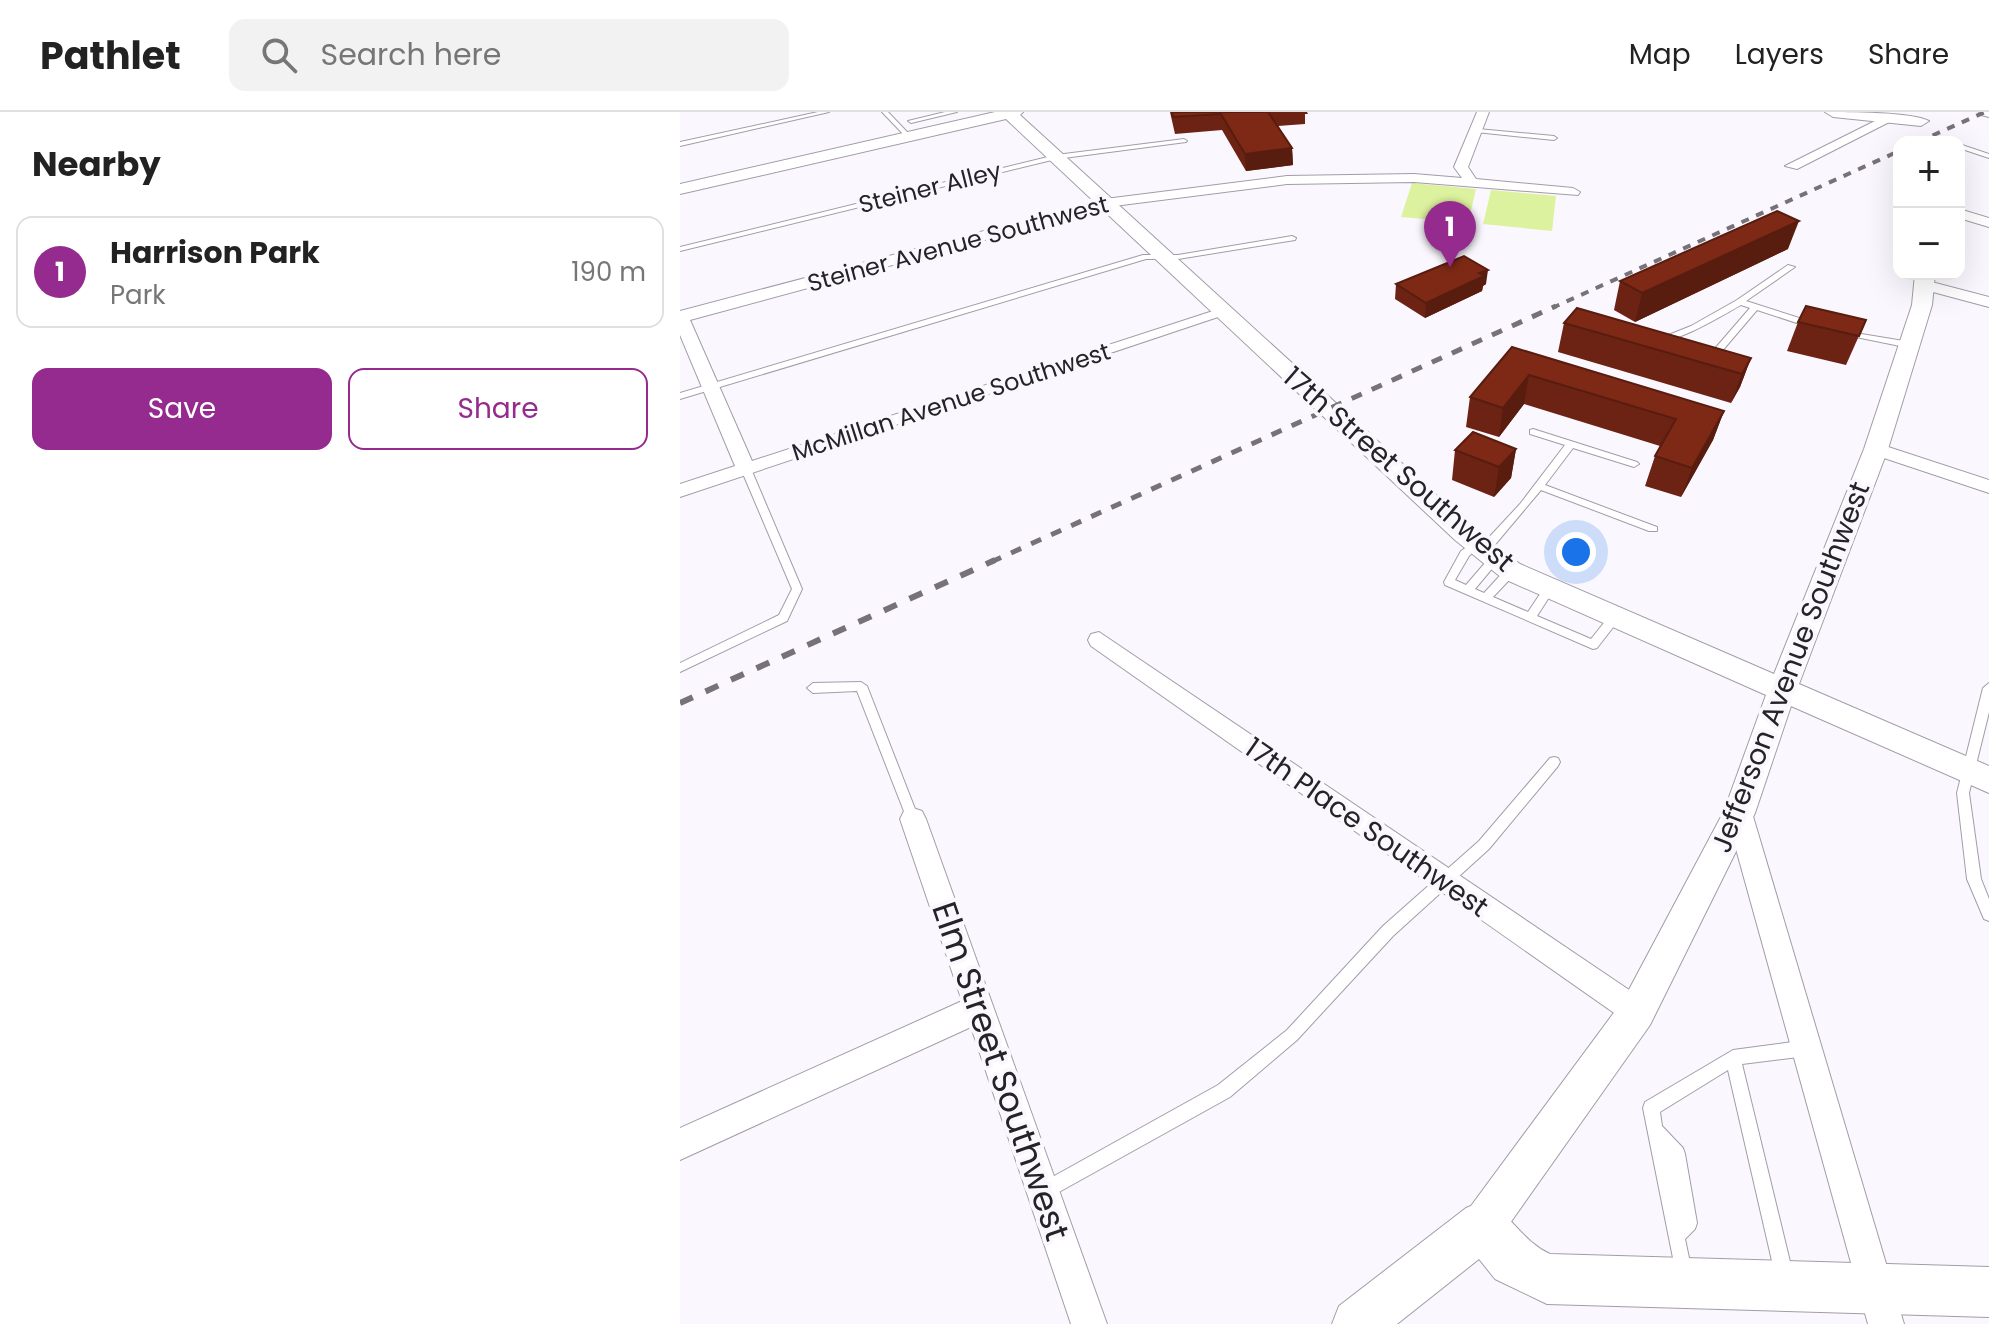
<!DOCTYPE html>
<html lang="en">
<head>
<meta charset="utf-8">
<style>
  :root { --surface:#fff; --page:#f2f2f2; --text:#222; --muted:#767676; --line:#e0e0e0; --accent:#952b8e }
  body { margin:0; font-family:Poppins,sans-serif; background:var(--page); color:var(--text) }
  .controls { position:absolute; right:24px; top:24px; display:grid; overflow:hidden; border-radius:16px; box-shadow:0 8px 32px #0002 }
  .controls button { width:72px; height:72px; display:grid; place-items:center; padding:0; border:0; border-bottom:2px solid var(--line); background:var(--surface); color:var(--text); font:40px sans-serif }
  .you { position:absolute; left:896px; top:440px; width:28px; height:28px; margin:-20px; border:6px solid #fff; border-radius:50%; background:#1a73e8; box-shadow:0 0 0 12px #1a73e833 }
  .badge { display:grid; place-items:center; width:52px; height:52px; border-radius:50%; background:var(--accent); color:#fff; font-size:26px; font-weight:700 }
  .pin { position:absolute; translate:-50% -66px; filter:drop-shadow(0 2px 4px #0008) }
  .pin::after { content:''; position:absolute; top:42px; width:28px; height:24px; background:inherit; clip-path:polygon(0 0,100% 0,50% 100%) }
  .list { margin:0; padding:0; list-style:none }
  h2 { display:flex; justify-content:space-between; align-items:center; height:104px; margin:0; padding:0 32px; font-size:34px }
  h2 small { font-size:26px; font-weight:400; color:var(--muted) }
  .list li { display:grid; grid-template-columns:52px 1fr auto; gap:24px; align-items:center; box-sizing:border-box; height:112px; margin:0 16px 16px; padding:0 16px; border:2px solid var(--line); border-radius:16px }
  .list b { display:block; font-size:30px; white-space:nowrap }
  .list p { margin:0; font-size:26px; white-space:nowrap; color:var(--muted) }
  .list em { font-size:26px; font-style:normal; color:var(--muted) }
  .actions { display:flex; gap:16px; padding:24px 32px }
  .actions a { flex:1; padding:18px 0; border:2px solid var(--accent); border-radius:16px; text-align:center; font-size:28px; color:var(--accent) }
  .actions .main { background:var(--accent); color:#fff }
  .icon { flex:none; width:44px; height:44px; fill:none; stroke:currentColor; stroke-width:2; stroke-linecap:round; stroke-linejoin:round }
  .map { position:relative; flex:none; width:1309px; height:1212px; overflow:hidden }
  header { display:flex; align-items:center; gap:48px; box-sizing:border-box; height:112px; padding:0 40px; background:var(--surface); border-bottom:2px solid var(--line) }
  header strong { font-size:38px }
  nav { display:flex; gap:44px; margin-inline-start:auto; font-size:28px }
  .search { width:560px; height:72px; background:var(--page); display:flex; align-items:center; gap:20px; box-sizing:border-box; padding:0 28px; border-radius:16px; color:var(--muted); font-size:30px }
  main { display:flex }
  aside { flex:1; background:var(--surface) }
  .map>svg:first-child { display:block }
</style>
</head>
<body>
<header>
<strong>Pathlet</strong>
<div class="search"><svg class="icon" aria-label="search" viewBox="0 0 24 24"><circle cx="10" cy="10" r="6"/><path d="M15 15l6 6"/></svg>Search here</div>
<nav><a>Map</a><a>Layers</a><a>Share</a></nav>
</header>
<main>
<aside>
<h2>Nearby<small></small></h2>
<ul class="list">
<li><span class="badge">1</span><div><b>Harrison Park</b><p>Park</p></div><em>190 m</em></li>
</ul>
<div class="actions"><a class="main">Save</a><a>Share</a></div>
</aside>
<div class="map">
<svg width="1309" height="1212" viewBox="0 0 1309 1212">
  <rect width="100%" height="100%" fill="#fbf7fe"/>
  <g fill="#ddf29e">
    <polygon points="732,71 796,77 788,111 721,105"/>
    <polygon points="811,78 876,84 872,119 803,112"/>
  </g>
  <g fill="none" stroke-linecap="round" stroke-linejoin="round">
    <defs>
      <g id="service">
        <polygon points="138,0 149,0 0,34 0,30"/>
        <polygon points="202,0 208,0 230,23 230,25 226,25"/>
        <polygon points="265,0 277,0 231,11 228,9"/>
        <polygon points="798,17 874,24 877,26 874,28 796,20 796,18"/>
        <polygon points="504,27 507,29 506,30 376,47 0,139 0,135 376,43"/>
        <polygon points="1279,32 1309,42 1309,46 1279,36"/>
        <polygon points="612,124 616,126 615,128 498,147 466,147 0,287 0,281 463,143 498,143"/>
        <path d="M1108,153L1115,155L1066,189L1135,211V215H1129L1077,198L1037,245L1023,243V239L1032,240L1070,196L1061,193C1043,203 993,234 976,228L1011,214L1057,188Z"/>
        <polygon points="1163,219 1230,230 1234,233 1230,236 1166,223 1162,221"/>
        <polygon points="853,317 957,350 959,352 954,355 893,336 865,373 977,415 977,419 969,419 861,378 808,441 800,441 799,438 800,435 840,392 885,333 850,322 850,318"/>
        <polygon points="66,354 71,357 122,477 107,509 0,560 0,551 99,503 112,477 61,357"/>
        <polygon points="797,428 802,432 789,444 775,468 786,473 811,444 815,443 820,447 795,477 804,481 827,456 835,456 836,459 835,462 813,485 848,500 866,473 874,473 875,476 857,504 911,527 931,502 939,502 941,505 917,536 913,537 765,473 764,470 781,439"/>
        <polygon points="181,570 187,574 239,707 238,711 233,713 228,711 227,707 177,579 133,581 127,576 133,571"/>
        <polygon points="1309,571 1309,600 1289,681 1301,767 1309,787 1309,809 1304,807 1287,767 1277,681 1303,576"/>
        <polygon points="874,645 878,646 880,650 878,654 809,737 713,824 617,928 550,985 370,1085 364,1087 358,1085 356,1079 358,1073 538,973 607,918 703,814 799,729 870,646"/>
        <polygon points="1127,928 1132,931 1135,936 1132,941 1127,944 1062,952 1113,1162 1110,1168 1104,1171 1098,1168 1095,1162 1048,958 980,1000 982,1014 1003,1036 1005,1042 1017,1111 1015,1117 1005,1127 1012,1160 1009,1166 1003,1169 997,1166 963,996 965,990 1053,938"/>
      </g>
      <g id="minor">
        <polygon points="797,0 809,0 788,55 796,67 893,76 900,80 898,83 734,70 607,72 426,95 10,208 72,349 536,198 550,201 0,385 0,372 55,354 0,223 0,199 425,87 607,64 734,62 782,66 774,55"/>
        <polygon points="1299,0 1309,0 1309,5 1301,3"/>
        <polygon points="1209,2 1219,5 1117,57 1105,54"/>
        <polygon points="1279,97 1309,106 1309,115 1279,106"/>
        <polygon points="1244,168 1309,185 1309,195 1238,176 1236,173"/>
        <polygon points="1196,331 1309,368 1309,381 1189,341 1187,337"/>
        <polygon points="419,520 967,890 972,900 967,910 957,914 947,910 411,534 408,528 411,522"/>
        <polygon points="1059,690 1068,693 1072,701 1224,1212 1188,1212 1046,701 1050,693"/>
        <polygon points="233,696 242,699 246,707 427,1212 391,1212 291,915 0,1048 0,1016 282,889 220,707 224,699"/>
      </g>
      <g id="tertiary">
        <polygon points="315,0 343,0 340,3 793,416 840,452 1094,562 1184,337 1232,193 1235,162 1255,162 1252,193 1208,337 1119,572 1309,654 1309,681 1111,594 1075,701 970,913 818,1128 803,1134 788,1128 782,1113 788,1098 944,887 1044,699 1086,583 822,466 775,428 326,7 0,82 0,72"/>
        <path d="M1145,0C1169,0 1232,0 1249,9L1241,14L1153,5Z"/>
      </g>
      <path id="secondary" d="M803,1089C832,1101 840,1128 870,1142L1309,1155V1205L867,1192L815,1167L799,1147L717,1212H652L659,1194L786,1096Z"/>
    </defs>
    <use href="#service" stroke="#a39ca8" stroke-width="2"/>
    <use href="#minor" stroke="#a39ca8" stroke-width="2"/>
    <use href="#tertiary" stroke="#a39ca8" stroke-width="2"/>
    <use href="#secondary" stroke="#a39ca8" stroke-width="2"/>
    <use href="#service" fill="#fff" fill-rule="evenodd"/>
    <use href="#minor" fill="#fff" fill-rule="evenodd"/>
    <use href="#tertiary" fill="#fff" fill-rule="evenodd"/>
    <use href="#secondary" fill="#fff" fill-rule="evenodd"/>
    <g stroke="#767278" stroke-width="4" stroke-dasharray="8 8" stroke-linecap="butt">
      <polyline points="1238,30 1305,0"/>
      <polyline points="872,196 1219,39"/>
    </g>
    <polyline stroke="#767278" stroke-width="5" stroke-dasharray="11 11" stroke-linecap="butt" points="311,450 876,194"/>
    <polyline stroke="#767278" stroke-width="6" stroke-dasharray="14 14" stroke-linecap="butt" points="0,591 315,448"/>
  </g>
  <g fill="#6c2313">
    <polygon points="490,0 627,0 628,2 625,2 625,12 598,14 612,36 613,53 566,59 542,18 495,22"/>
    <polygon points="1108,137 955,210 934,198 940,169"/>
    <polygon points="716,172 806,172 803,174 802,179 745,206 715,187"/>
    <polygon points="1186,208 1166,253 1107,239 1118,210"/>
    <polygon points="884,211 1071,246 1060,275 1051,291 878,240"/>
    <polygon points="832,235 1044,299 1033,328 1001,385 965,374 975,344 980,334 844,292 819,325 786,315 790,285"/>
    <polygon points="836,337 831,366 814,385 772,368 775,338"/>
  </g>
  <g fill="#581d0f">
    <polygon points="612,36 613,53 566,59 565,42"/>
    <polygon points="1119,109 1108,137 955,210 962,181"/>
    <polygon points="808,158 806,172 803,174 802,179 745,206 746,191 799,161"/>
    <polygon points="1071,246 1060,275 1051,291 1062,262"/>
    <polygon points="849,263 844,292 819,325 823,296"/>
    <polygon points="1044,299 1033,328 1001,385 1012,356"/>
    <polygon points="836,337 831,366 814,385 819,355"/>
  </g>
  <g fill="#7d2916" stroke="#581d0f" stroke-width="2">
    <polygon points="492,0 588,0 612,36 565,42 541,2 493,5"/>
    <polygon points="1097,99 1119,109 962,181 940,169"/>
    <polygon points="784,144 808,158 799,161 804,164 746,191 716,172"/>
    <polygon points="1126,194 1186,208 1179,224 1118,210"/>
    <polygon points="897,196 1071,246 1062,262 884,211"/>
    <polygon points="832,235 1044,299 1012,356 975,344 996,307 849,263 823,296 790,285"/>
    <polygon points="793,320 836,337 819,355 775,338"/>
  </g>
  <g text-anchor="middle" stroke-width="8" stroke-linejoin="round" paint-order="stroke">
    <g font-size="24" fill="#262328" stroke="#fbf7fe">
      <text transform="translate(250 76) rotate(-14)" y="8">Steiner Alley</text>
      <text transform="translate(278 132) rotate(-15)" y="8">Steiner Avenue Southwest</text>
      <text transform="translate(271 290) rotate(-18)" y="8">McMillan Avenue Southwest</text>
    </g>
    <g font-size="28" fill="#262328" stroke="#fbf7fe">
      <text transform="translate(719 357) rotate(41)" y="10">17th Street Southwest</text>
      <text transform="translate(1110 555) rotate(-69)" y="10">Jefferson Avenue Southwest</text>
      <text transform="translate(687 715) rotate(35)" y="10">17th Place Southwest</text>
    </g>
    <g font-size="34" fill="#262328" stroke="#fbf7fe">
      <text transform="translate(321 959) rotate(71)" y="12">Elm Street Southwest</text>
    </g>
  </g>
</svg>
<div class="controls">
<button>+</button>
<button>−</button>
</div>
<div class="you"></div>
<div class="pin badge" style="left:770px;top:155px">1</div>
</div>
</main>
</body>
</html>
